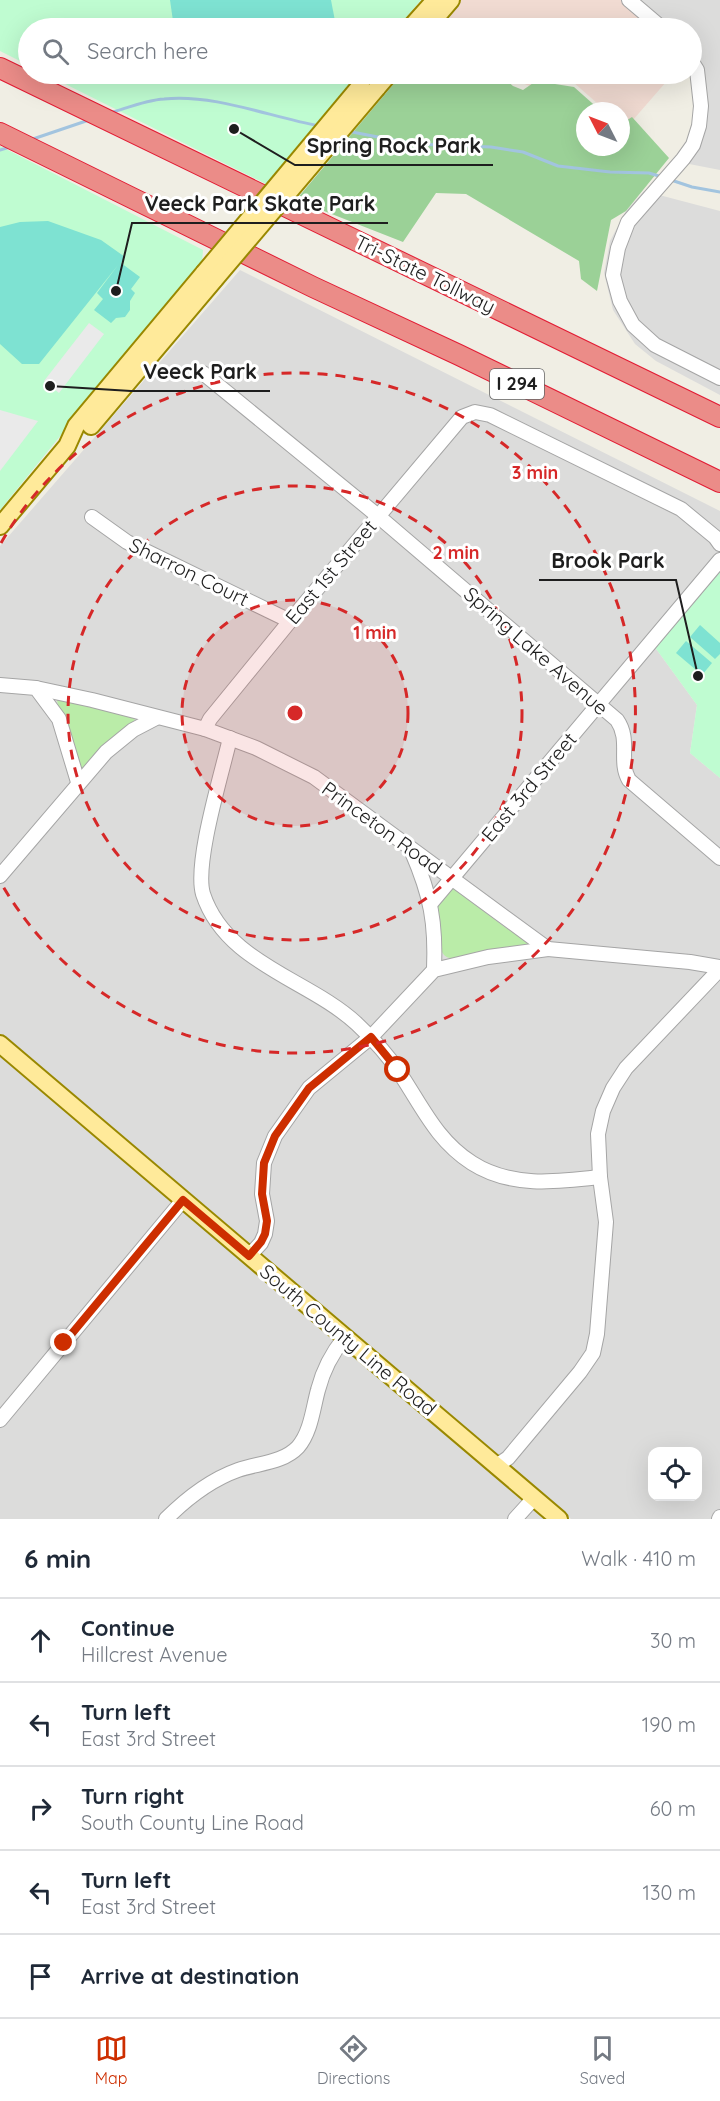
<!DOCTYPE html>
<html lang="en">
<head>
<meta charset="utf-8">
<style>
  :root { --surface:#fff; --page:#f2f2f3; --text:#1f2937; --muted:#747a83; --line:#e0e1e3; --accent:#cd2e00 }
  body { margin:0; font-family:Quicksand,sans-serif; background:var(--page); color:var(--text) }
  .controls { position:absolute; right:18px; bottom:18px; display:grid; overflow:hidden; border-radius:12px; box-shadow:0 6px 24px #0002 }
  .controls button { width:54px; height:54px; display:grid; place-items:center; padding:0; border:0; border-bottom:2px solid var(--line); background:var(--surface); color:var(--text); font:30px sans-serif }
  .compass { position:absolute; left:576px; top:102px; width:54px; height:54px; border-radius:50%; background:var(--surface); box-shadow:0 6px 24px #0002; rotate:312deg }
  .stop { position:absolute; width:18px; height:18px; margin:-14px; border:4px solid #cd2e00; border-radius:50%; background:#fff }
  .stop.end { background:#cd2e00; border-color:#fff; box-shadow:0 2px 6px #0008 }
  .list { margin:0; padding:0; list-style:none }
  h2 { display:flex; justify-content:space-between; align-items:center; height:78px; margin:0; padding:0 24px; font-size:26px }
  h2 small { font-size:20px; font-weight:400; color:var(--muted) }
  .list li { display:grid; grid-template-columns:39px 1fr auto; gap:18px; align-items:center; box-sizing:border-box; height:84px; padding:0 24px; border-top:2px solid var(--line) }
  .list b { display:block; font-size:22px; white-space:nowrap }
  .list p { margin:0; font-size:20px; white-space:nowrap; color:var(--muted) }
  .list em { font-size:20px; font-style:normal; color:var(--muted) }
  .icon { flex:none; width:33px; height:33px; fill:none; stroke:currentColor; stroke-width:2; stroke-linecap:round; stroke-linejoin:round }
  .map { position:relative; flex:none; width:720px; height:1519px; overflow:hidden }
  .search { position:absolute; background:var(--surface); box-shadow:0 6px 24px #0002; left:18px; right:18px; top:18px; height:66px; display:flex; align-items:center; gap:15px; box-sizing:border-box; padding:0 21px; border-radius:33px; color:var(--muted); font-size:22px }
  .sheet { height:498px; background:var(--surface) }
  nav { display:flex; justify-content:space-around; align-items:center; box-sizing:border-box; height:84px; border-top:2px solid var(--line); background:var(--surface); font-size:16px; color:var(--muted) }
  nav a { display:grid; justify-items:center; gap:3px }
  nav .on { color:var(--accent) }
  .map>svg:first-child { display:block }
</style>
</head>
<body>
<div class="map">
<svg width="720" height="1519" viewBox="0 0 720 1519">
  <rect width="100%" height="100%" fill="#f0eee4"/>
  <g fill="#dcdcdb" fill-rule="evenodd">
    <polygon points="639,0 720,0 720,170 684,163 697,142 701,67 692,53 692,28 670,28"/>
    <polygon points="644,191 720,211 720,395 656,361 635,344 613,310 604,273 610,241 626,211"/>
    <path d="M240,270L720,511V569L654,646L697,705L690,753L720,778V1519H571L0,1036V546ZM652,1452H698V1496H652Z"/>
    <polygon points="0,1052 551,1519 0,1519"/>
  </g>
  <g fill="#f1dbd2">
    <polygon points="452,0 625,0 658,28 430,28"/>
    <polygon points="500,74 673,74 626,128 621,124 621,111 606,111 573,82 532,87"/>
  </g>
  <g fill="#baeca8">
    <polygon points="61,698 135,718 134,722 110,739 84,768 81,768 67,721 58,705 57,700"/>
    <path d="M450,889H454L506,928L527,939L529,944L459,958C451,959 445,959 441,950L437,904Z"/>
  </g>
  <polygon fill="#9bd197" points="402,74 499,74 513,86 523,90 536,81 574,87 601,111 585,111 585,147 621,147 621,124 632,117 669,158 626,211 611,220 597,291 581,279 579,261 466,194 436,193 403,242 296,200"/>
  <g fill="#bffcd1">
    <polygon points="0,0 421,0 397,28 28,28 28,65 0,51"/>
    <polygon points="45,74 359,74 266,184"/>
    <polygon points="0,146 203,250 202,262 0,510"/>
    <polygon points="720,569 720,778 690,753 697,705 654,646"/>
  </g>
  <g fill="#7ee2d2">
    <polygon points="170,0 331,0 335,21 287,28 174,28"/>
    <polygon points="48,221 101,240 125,257 121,263 140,277 131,289 135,293 130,301 130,310 125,317 116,318 111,323 94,310 103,299 97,293 118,265 39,364 22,364 0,344 0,227 20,222"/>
    <polygon points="700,625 720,643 720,654 715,659 690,637"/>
    <polygon points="686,641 712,663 702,675 676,653"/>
  </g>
  <g fill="#eaeaea">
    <polygon points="89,323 104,334 59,393 44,381"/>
    <polygon points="0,410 38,421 0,471"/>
  </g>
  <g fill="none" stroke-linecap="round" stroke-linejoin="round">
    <g stroke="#a2c4df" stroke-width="3">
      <path d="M110,113C127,108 146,100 164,99C217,94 269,117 320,126"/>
      <polyline points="347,131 414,144 491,147 523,152 558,166 610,172 649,173 662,177"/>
      <polyline points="30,140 89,120"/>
      <polyline points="0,150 10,147"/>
      <polyline points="671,180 692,187 720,192"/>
    </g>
    <defs>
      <g id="minor">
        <polyline points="629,0 662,28"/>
        <polyline points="692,62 697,70 701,106 699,126 693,145 683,159 628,222 618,248 613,275 620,301 633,325 655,345 720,378"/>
        <path d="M203,373L378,516L617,720C631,740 618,761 629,780L720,858"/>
        <polyline points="92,517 127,542 290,621"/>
        <polyline points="0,685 36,688 59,719 78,782"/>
        <polyline points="36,688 92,700 205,729 256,748 314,777 548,949 690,962 720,967"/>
        <polyline points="205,729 210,719 290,621 462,417 475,412 490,415 681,509 715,537 720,544"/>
        <path d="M230,738C222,773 194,863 203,894C226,964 309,979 357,1024C372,1038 388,1055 399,1072C422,1106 436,1140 472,1163C511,1188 557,1182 600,1177"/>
        <path d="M412,852C431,896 436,923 434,970"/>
        <polyline points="0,876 106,752 133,730 156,718"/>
        <polyline points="431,903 720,560"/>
        <polyline points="249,1256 261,1243 265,1234 267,1221 262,1194 264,1163 275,1136 309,1088 371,1037 434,970 488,957 548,949"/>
        <polyline points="0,1420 183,1200"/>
        <polyline points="496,1466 508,1458 580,1372 593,1353 597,1334 606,1222 600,1177 598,1134 603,1111 613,1088 626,1068 720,969"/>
        <path d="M166,1519C187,1498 210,1480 238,1470C258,1463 283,1463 298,1447C311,1432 313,1408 318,1390C323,1370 332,1353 345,1337"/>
        <polyline points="515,1519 534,1498"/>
        <polyline points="719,1519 720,1517"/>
      </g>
      <g id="major">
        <polyline points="410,28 435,0"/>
        <polyline points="427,28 451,0"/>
        <polyline points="361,85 371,74"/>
        <polyline points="377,88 389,74"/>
        <polyline points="91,426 215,279"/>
        <polyline points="0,526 67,446 76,426 204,273"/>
        <polyline points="0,1044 559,1519"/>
      </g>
      <g id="highway">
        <polyline points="0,68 720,417"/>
        <polyline points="0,133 313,287 459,355 720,482"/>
      </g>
    </defs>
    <use href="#minor" stroke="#a5a5a5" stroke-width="16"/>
    <use href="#major" stroke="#980" stroke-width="20"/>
    <use href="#highway" stroke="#e21c34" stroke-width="22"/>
    <use href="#minor" stroke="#fff" stroke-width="14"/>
    <use href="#major" stroke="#ffea9a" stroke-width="16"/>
    <use href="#highway" stroke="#eb8c88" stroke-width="20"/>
    <defs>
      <g id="major-bridge">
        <polyline points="204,273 361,85"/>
        <polyline points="215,279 377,88"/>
      </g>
    </defs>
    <use href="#major-bridge" stroke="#980" stroke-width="20" stroke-linecap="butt"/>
    <use href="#major-bridge" stroke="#ffea9a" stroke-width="16"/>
  </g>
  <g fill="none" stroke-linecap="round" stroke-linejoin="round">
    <polyline stroke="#cd2e00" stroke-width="8" points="64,1343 183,1200 249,1256 261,1242 265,1234 267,1221 262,1194 264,1163 275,1136 309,1088 371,1037 398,1070"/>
  </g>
  <circle cx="295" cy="713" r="113" fill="#d62828" fill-opacity=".12"/>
  <g fill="none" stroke="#d62828" stroke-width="3" stroke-dasharray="10 8">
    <circle cx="295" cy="713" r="113"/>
    <circle cx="295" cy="713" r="227"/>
    <path d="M1 543A340 340 0 1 1 1 883"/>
  </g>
  <g text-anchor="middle" stroke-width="6" stroke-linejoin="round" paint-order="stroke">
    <rect fill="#fff" stroke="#626262" stroke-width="1.5" x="490" y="369" width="54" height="30" rx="4.5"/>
    <g font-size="18" font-weight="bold" fill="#1e1e1e">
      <text x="517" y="390">I 294</text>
    </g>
    <g font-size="20" fill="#1e1e1e" stroke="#fff">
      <text transform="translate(425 274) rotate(26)" y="7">Tri-State Tollway</text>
      <text transform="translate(189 572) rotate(26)" y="7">Sharron Court</text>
      <text transform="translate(331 572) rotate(-50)" y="7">East 1st Street</text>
      <text transform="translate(536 651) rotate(41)" y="7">Spring Lake Avenue</text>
      <text transform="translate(529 787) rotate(-50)" y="7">East 3rd Street</text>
      <text transform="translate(382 828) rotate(36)" y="7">Princeton Road</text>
      <text transform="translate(348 1340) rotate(40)" y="7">South County Line Road</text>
    </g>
  </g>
  <circle cx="295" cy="713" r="9" fill="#d62828" stroke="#fff" stroke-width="3"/>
  <g font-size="18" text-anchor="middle" font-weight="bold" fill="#d62828" stroke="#fff" stroke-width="6" stroke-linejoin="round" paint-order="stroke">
    <text x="535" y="479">3 min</text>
    <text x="456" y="559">2 min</text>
    <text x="375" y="639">1 min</text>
  </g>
  <path fill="none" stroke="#1e1e1e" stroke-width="2" d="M234 129L295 165H493M116 291L132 223H388M50 386L131 391H270M698 676L676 580H539"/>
  <g fill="#1e1e1e" stroke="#fff" stroke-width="2">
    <circle cx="234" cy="129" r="6"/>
    <circle cx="116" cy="291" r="6"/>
    <circle cx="50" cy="386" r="6"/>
    <circle cx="698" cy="676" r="6"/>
  </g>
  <g font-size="21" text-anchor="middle" font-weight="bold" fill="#1e1e1e" stroke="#fff" stroke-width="6" stroke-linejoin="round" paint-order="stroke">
    <text x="394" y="153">Spring Rock Park</text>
    <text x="260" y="211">Veeck Park Skate Park</text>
    <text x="200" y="379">Veeck Park</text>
    <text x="608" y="568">Brook Park</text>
  </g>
</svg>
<div class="controls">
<button><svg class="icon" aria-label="locate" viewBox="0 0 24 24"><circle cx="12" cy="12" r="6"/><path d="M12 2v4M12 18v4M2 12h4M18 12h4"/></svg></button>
</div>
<svg class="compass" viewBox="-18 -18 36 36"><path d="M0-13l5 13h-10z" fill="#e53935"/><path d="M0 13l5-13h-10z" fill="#747a83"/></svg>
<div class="stop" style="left:398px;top:1070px"></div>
<div class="stop end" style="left:64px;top:1343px"></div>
<div class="search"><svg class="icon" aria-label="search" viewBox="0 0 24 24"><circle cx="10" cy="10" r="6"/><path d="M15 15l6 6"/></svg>Search here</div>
</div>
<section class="sheet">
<h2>6 min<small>Walk · 410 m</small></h2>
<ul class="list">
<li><svg class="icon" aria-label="ahead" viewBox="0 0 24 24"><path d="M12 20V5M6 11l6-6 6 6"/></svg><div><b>Continue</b><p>Hillcrest Avenue</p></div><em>30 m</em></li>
<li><svg class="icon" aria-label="left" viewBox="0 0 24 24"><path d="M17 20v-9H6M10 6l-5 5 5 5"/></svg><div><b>Turn left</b><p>East 3rd Street</p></div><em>190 m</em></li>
<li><svg class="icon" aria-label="right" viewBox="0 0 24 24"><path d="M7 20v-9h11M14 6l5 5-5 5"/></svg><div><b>Turn right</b><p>South County Line Road</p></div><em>60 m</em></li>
<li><svg class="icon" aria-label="left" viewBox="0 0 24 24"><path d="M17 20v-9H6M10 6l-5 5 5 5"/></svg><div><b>Turn left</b><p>East 3rd Street</p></div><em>130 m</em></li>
<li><svg class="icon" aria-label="arrive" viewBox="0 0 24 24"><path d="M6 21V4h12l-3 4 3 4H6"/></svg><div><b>Arrive at destination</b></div></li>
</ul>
</section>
<nav>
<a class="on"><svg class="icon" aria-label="map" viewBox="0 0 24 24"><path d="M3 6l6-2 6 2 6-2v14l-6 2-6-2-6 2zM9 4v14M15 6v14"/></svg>Map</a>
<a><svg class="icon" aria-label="directions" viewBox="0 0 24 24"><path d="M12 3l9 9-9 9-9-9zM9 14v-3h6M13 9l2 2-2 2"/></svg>Directions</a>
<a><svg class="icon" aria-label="saved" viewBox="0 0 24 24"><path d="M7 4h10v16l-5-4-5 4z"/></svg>Saved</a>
</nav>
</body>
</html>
